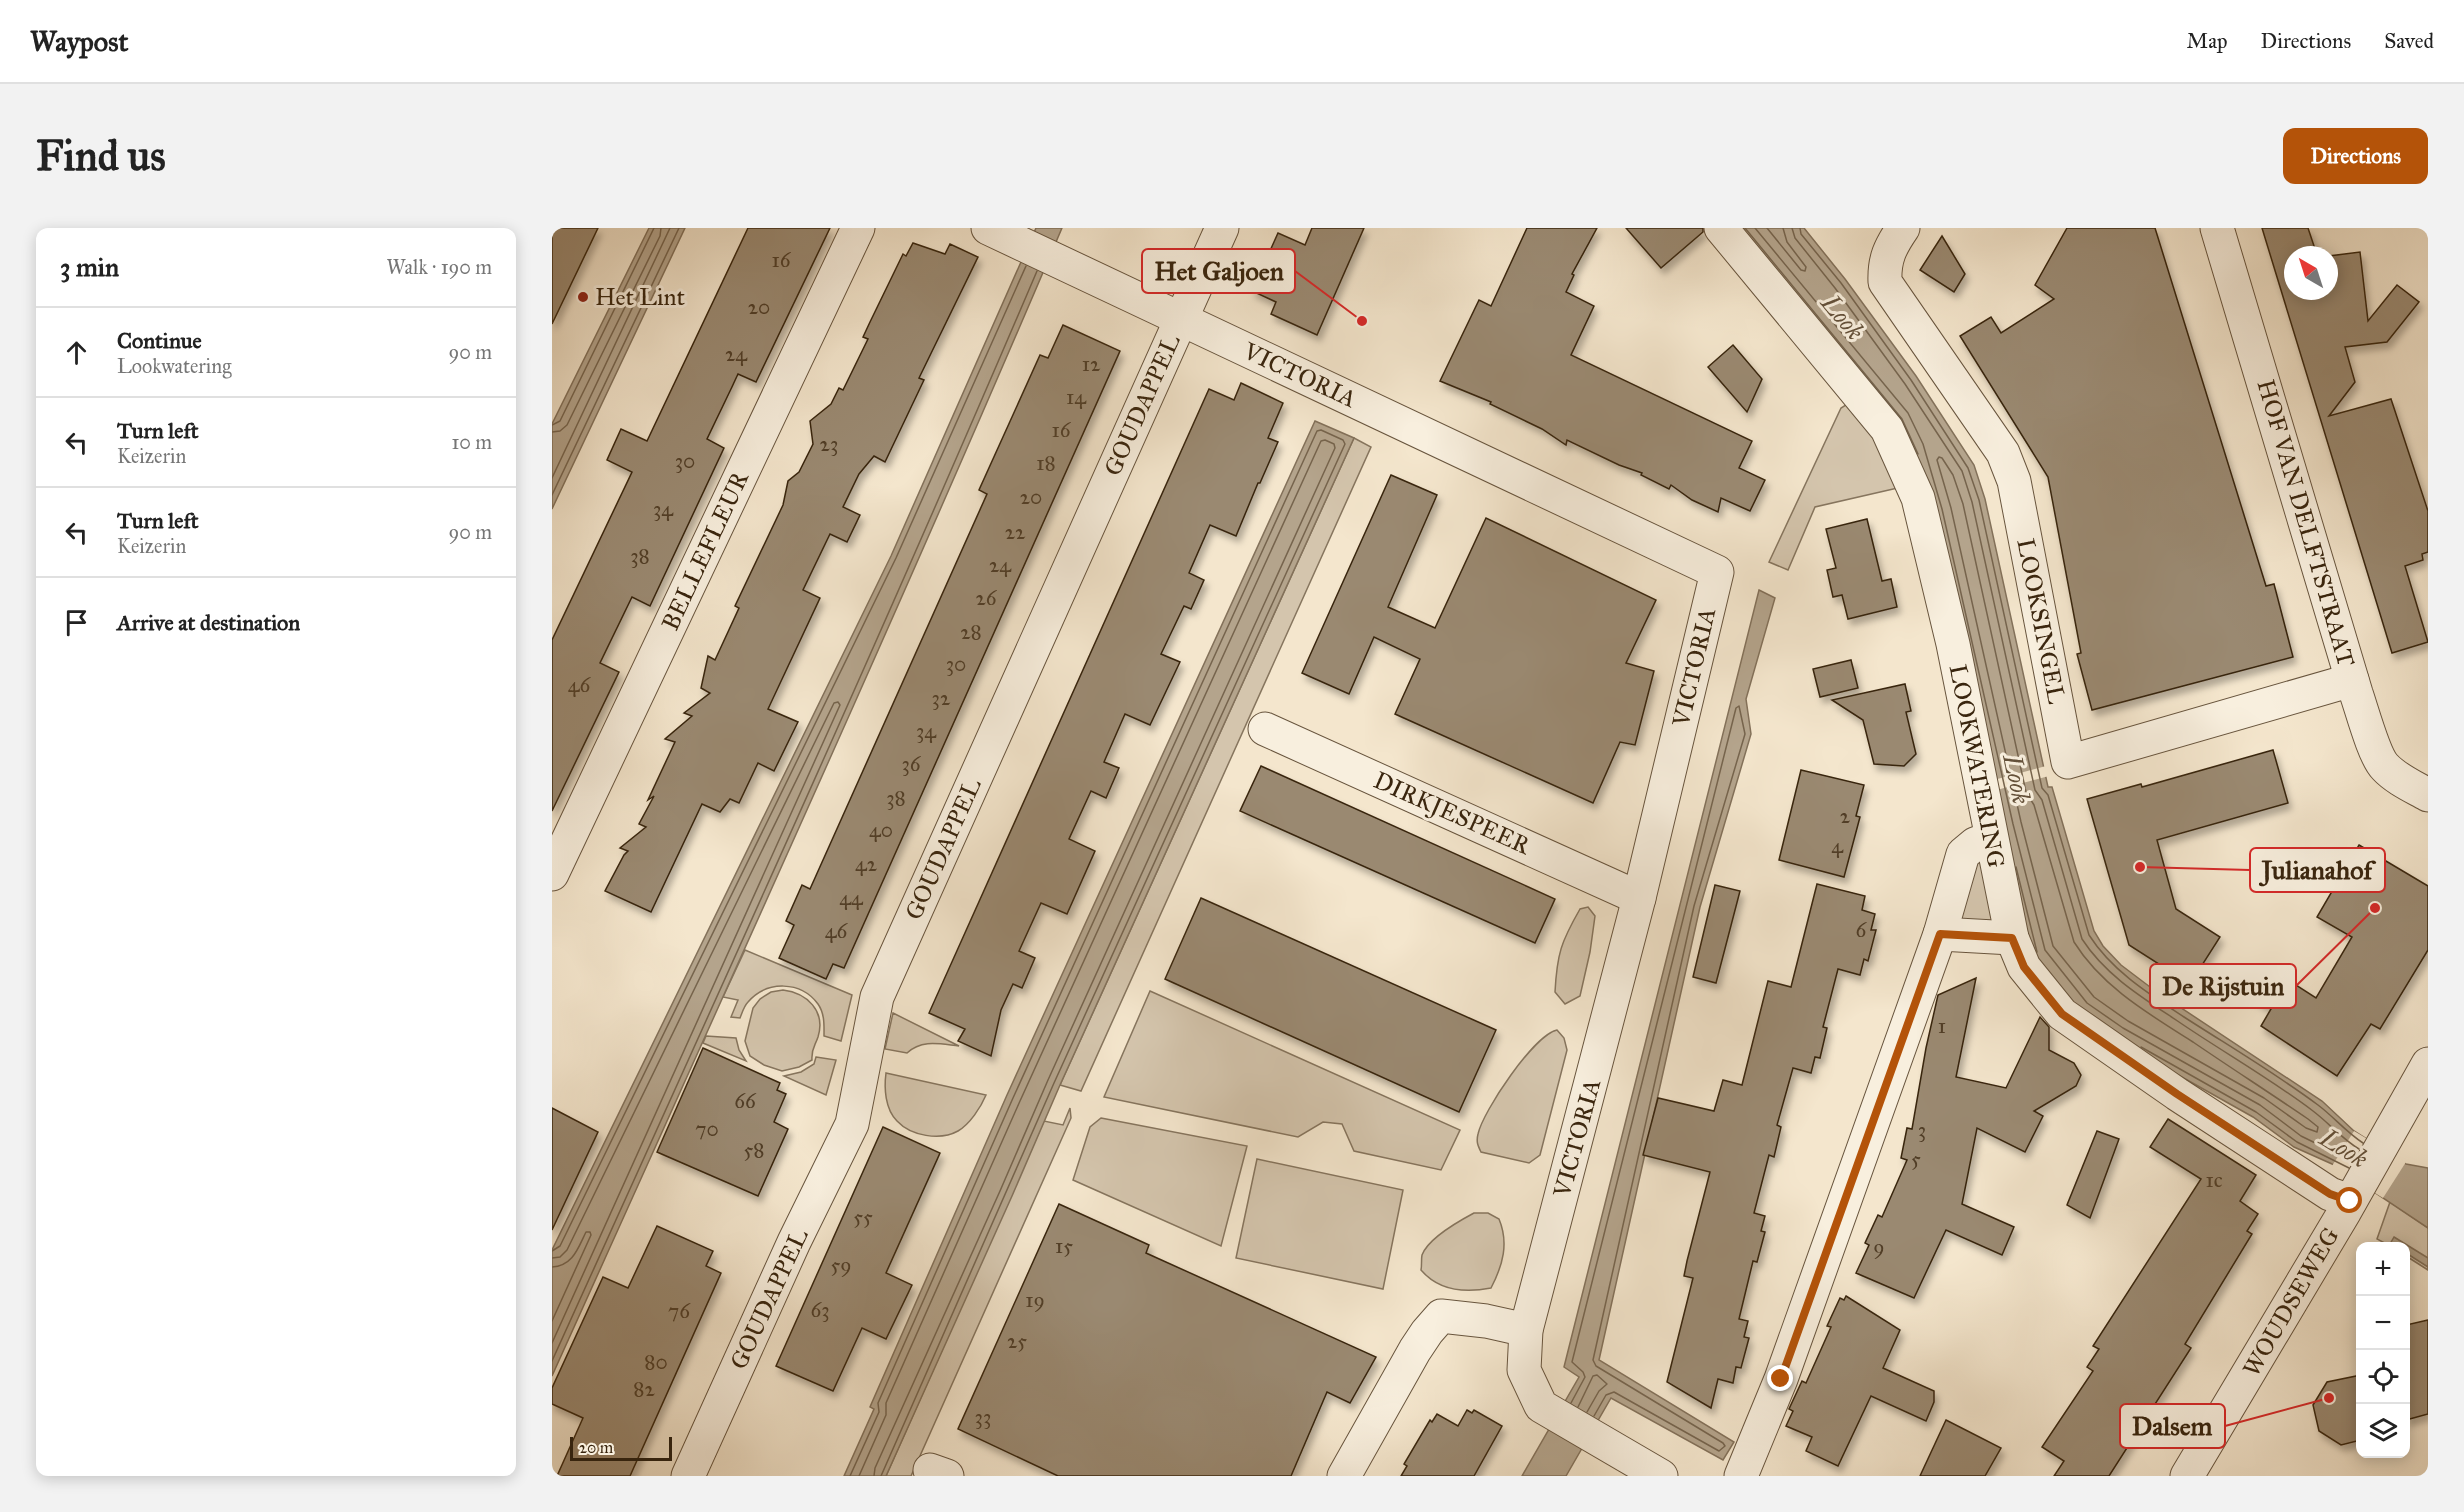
<!DOCTYPE html>
<html lang="en">
<head>
<meta charset="utf-8">
<style>
  :root { --surface:#fff; --page:#f2f2f2; --text:#222; --muted:#767676; --line:#e0e0e0; --accent:#b45309 }
  body { margin:0; font-family:"IM FELL Great Primer",serif; background:var(--page); color:var(--text) }
  .controls { position:absolute; right:18px; bottom:18px; display:grid; overflow:hidden; border-radius:12px; box-shadow:0 3px 15px #0003 }
  .controls button { width:54px; height:54px; display:grid; place-items:center; padding:0; border:0; border-bottom:2px solid var(--line); background:var(--surface); color:var(--text); font:30px sans-serif }
  .compass { position:absolute; left:1732px; top:18px; width:54px; height:54px; border-radius:50%; background:var(--surface); box-shadow:0 3px 15px #0003; rotate:321deg }
  .scale { position:absolute; left:18px; bottom:15px; width:102px; box-sizing:border-box; padding-left:6px; border:3px solid #39250e; border-top:0; font-size:16px; line-height:21px; white-space:nowrap; color:#39250e; -webkit-text-stroke:4px #f8efde; paint-order:stroke }
  .stop { position:absolute; width:18px; height:18px; margin:-14px; border:4px solid #b45309; border-radius:50%; background:#fff }
  .stop.end { background:#b45309; border-color:#fff; box-shadow:0 2px 6px #0008 }
  .list { margin:0; padding:0; list-style:none }
  h2 { display:flex; justify-content:space-between; align-items:center; height:78px; margin:0; padding:0 24px; font-size:26px }
  h2 small { font-size:20px; font-weight:400; color:var(--muted) }
  .list li { display:grid; grid-template-columns:39px 1fr auto; gap:18px; align-items:center; box-sizing:border-box; height:90px; padding:0 24px; border-top:2px solid var(--line) }
  .list b { display:block; font-size:22px; white-space:nowrap }
  .list p { margin:0; font-size:20px; white-space:nowrap; color:var(--muted) }
  .list em { font-size:20px; font-style:normal; color:var(--muted) }
  .icon { flex:none; width:33px; height:33px; fill:none; stroke:currentColor; stroke-width:2; stroke-linecap:round; stroke-linejoin:round }
  .map { position:relative; flex:none; width:1876px; height:1248px; overflow:hidden; border-radius:12px }
  header { display:flex; align-items:center; gap:36px; box-sizing:border-box; height:84px; padding:0 30px; background:var(--surface); border-bottom:2px solid var(--line) }
  header strong { font-size:28px }
  nav { display:flex; gap:33px; margin-inline-start:auto; font-size:21px }
  .intro { display:flex; align-items:center; justify-content:space-between; box-sizing:border-box; height:144px; padding:0 36px }
  h1 { margin:0; font-size:42px }
  .button { padding:15px 27px; border-radius:12px; background:var(--accent); color:#fff; font-size:21px; font-weight:700 }
  main { display:flex; gap:36px; padding:0 36px }
  aside { flex:1; background:var(--surface); border-radius:12px; box-shadow:0 3px 15px #0003 }
  .map>svg:first-child { display:block }
</style>
</head>
<body>
<header>
<strong>Waypost</strong>
<nav><a>Map</a><a>Directions</a><a>Saved</a></nav>
</header>
<div class="intro"><h1>Find us</h1><a class="button">Directions</a></div>
<main>
<aside>
<h2>3 min<small>Walk · 190 m</small></h2>
<ul class="list">
<li><svg class="icon" aria-label="ahead" viewBox="0 0 24 24"><path d="M12 20V5M6 11l6-6 6 6"/></svg><div><b>Continue</b><p>Lookwatering</p></div><em>90 m</em></li>
<li><svg class="icon" aria-label="left" viewBox="0 0 24 24"><path d="M17 20v-9H6M10 6l-5 5 5 5"/></svg><div><b>Turn left</b><p>Keizerin</p></div><em>10 m</em></li>
<li><svg class="icon" aria-label="left" viewBox="0 0 24 24"><path d="M17 20v-9H6M10 6l-5 5 5 5"/></svg><div><b>Turn left</b><p>Keizerin</p></div><em>90 m</em></li>
<li><svg class="icon" aria-label="arrive" viewBox="0 0 24 24"><path d="M6 21V4h12l-3 4 3 4H6"/></svg><div><b>Arrive at destination</b></div></li>
</ul>
</aside>
<div class="map">
<svg width="1876" height="1248" viewBox="0 0 1876 1248">
  <defs>
    <filter id="shadow"><feDropShadow dx="3.5" dy="6" stdDeviation="3" flood-color="#0004"/></filter>
  </defs>
  <rect width="100%" height="100%" fill="#f4e6cd"/>
  <filter id="stains"><feTurbulence type="fractalNoise" baseFrequency=".00333" numOctaves="4"/><feColorMatrix values="0 0 0 0 .2 0 0 0 0 .09 0 0 0 0 .02 0 0 0 .5 -.17"/></filter>
  <radialGradient id="worn" r=".72"><stop offset=".6" stop-color="#630" stop-opacity="0"/><stop offset="1" stop-color="#630" stop-opacity=".3"/></radialGradient>
  <g fill="#d4c5ad" stroke="#86755e" stroke-width="1.5">
    <polygon points="1297,175 1305,178 1350,259 1263,279 1236,342 1217,334 1289,180"/>
    <polygon points="802,210 819,219 529,863 508,857"/>
    <polygon points="1431,626 1443,698 1401,695 1416,638"/>
    <path d="M1036,679L1043,688L1038,724L1028,768L1013,776L1003,764C1005,726 1009,714 1028,681Z"/>
    <path d="M193,722L300,767L289,813L272,808C272,798 273,786 266,776C249,753 215,752 196,774C192,778 190,785 188,790L179,789L186,772L171,769Z"/>
    <path d="M231,762C255,765 274,783 266,809C263,818 259,821 260,832L247,839L230,843L212,837L198,828L193,813L201,780L208,771L219,764Z"/>
    <polygon points="598,763 908,902 889,942 802,923 790,896 771,894 746,909 552,869"/>
    <path d="M341,785L407,818C388,816 370,811 355,825L333,821Z"/>
    <path d="M1005,802L1012,810L1015,822L988,927L977,935L929,924C926,918 924,914 926,906C931,883 982,807 1005,802Z"/>
    <polygon points="154,808 184,810 187,822 194,833 151,815"/>
    <polygon points="264,829 284,832 274,867 232,848 249,844 262,836"/>
    <path d="M334,845L434,867C429,879 418,896 406,903C388,913 359,908 345,893C333,881 332,860 334,845Z"/>
    <polygon points="518,880 519,890 359,1248 334,1248 492,893 511,897"/>
    <polygon points="549,890 695,918 669,1018 521,952 538,899"/>
    <polygon points="705,931 851,962 831,1061 684,1030"/>
    <polygon points="1838,974 1876,1000 1876,1042 1854,1028 1854,1018 1838,1018 1825,1011"/>
    <path d="M922,985H936L947,991C957,1015 951,1037 939,1060C914,1065 887,1063 869,1042C870,1038 869,1032 870,1027C876,1011 907,993 922,985Z"/>
  </g>
  <g fill="#b4a48c" stroke="#83715a" stroke-width="1.5">
    <polygon points="97,0 133,0 0,281 0,196"/>
    <path d="M484,0H510C346,385 172,766 0,1148V1022L339,328Z"/>
    <polygon points="1186,0 1252,0 1293,51 1364,148 1422,237 1433,271 1496,559 1500,559 1542,703 1551,718 1569,737 1602,762 1770,873 1802,903 1854,936 1876,940 1876,1000 1780,936 1742,919 1701,889 1564,812 1526,785 1480,727 1377,284"/>
    <polygon points="763,193 802,210 508,857 460,968 334,1248 292,1248 322,1181 318,1179 455,867"/>
    <polygon points="1207,362 1223,370 1194,471 1199,506 1148,679 1047,1132 1182,1214 1171,1232 1059,1170 1014,1248 970,1248 1027,1149 1012,1139"/>
    <polygon points="1842,1009 1876,1030 1876,1039 1854,1025 1854,1018 1843,1018 1838,1016"/>
  </g>
  <g fill="#f4e6cd">
    <polygon points="1494,538 1497,548 1437,564 1434,554"/>
    <polygon points="1802,903 1854,934 1831,970 1780,938"/>
  </g>
  <g fill="none" stroke-linecap="round" stroke-linejoin="round">
    <g stroke="#76644d" stroke-width="1.5">
      <polyline points="1193,0 1350,191 1366,226"/>
      <polyline points="1203,0 1356,185 1371,216 1390,281 1461,596 1493,722 1535,775 1571,800 1708,877 1749,908 1800,933"/>
      <polyline points="1215,0 1249,42 1253,43 1254,39 1235,14 1231,0"/>
      <path d="M1240,0L1243,10L1283,60L1353,156L1410,243L1420,274L1483,562L1490,572L1530,711C1554,748 1591,770 1627,794C1671,824 1719,851 1761,883C1777,895 1790,911 1807,921"/>
      <path d="M1248,0L1249,6L1289,55L1359,152L1416,240L1427,272L1490,560L1496,567L1537,707C1560,743 1597,766 1632,789C1677,818 1723,845 1766,877C1782,889 1794,904 1811,915"/>
      <polyline points="0,197 8,193 102,0"/>
      <polyline points="0,204 8,203 15,197 108,8 109,0"/>
      <path d="M1387,229L1390,230L1401,247L1411,276L1474,564L1482,577L1522,714C1550,759 1597,786 1641,814C1679,840 1718,865 1756,891L1766,899L1765,904L1754,900L1712,870L1576,793L1542,769L1501,718L1469,594L1399,280L1385,232Z"/>
      <polyline points="0,250 118,0"/>
      <polyline points="0,267 127,0"/>
      <polyline points="1464,639 1485,724"/>
      <polyline points="1589,819 1704,884 1745,914 1797,940"/>
      <polyline points="0,1023 8,1018 344,330 474,38"/>
      <polyline points="0,1030 8,1029 15,1022 282,475 286,474 288,477 0,1115"/>
      <path d="M0,1039C21,1038 26,1020 34,1004H38L39,1007L0,1093"/>
      <path d="M0,1133C164,771 329,409 485,43"/>
      <polyline points="1019,1175 1033,1149 1031,1144 1020,1134 1184,480 1187,478 1193,506 1142,678 1041,1132 1044,1138 1171,1215 1173,1218 1167,1223 1062,1164 1054,1167 1042,1188"/>
      <polyline points="1026,1179 1041,1148 1045,1147 1055,1156 1047,1163 1035,1184"/>
      <polyline points="298,1248 327,1184 326,1175 461,870 765,203 769,202 791,212 793,216 502,855 329,1248"/>
      <polyline points="307,1248 334,1187 334,1175 468,873 769,213 773,212 782,216 783,220 496,852 448,963 323,1240 322,1248"/>
    </g>
  </g>
  <g fill="#9a8971" stroke="#39250e" stroke-width="1.5" filter="url(#shadow)">
    <polygon points="0,0 46,0 0,96"/>
    <polygon points="196,0 278,0 204,154 186,146 179,161 155,211 172,220 98,378 80,369 48,435 67,444 0,583 0,412 80,244 55,232 69,201 95,213"/>
    <polygon points="760,0 812,0 765,107 719,86 724,74 700,63 726,5 753,17"/>
    <polygon points="975,0 1045,0 1020,46 1022,47 1014,64 1042,78 1019,127 1200,213 1187,240 1213,252 1198,283 1169,270 1166,284 1140,272 1119,257 1117,261 1089,247 1090,245 1067,237 1015,212 1014,217 990,201 938,176 939,174 888,153 927,72 939,78"/>
    <polygon points="1074,0 1151,0 1151,4 1109,40"/>
    <polygon points="1515,0 1603,0 1714,358 1722,356 1741,429 1540,482 1525,426 1529,425 1496,249 1408,108 1439,89 1449,105 1502,71 1483,57"/>
    <polygon points="1710,0 1756,0 1765,27 1741,27 1741,63 1777,63 1777,28 1808,24 1816,93 1845,57 1867,74 1835,114 1793,119 1803,154 1777,188 1839,171 1876,283 1876,324 1870,326 1871,332 1853,338 1876,414 1840,425"/>
    <polygon points="1390,8 1413,46 1402,64 1368,42"/>
    <polygon points="361,15 393,26 398,16 426,29 367,150 372,152 333,234 322,228 307,246 291,279 308,287 295,314 278,306 251,362 268,370 216,481 246,494 222,543 206,535 187,575 178,571 168,584 150,576 99,684 53,663 72,627 76,623 68,620 94,599 87,596 102,568 96,572 123,514 113,511 140,488 132,485 158,465 149,460 156,428 163,432 187,380 183,378 231,277 236,253 247,244 261,216 258,193 279,176 287,160 291,162 316,111 311,109 318,94 351,26 354,28"/>
    <polygon points="511,97 568,123 292,740 281,736 274,751 227,730 242,697 234,693 250,657 258,661 435,266 427,262 488,127 496,130"/>
    <polygon points="1181,117 1210,151 1195,184 1156,139"/>
    <polygon points="689,155 731,175 716,210 726,214 708,255 706,255 684,308 658,297 637,345 652,352 639,381 632,378 609,426 628,434 598,497 573,486 552,534 567,540 554,570 539,563 517,611 543,623 515,686 489,675 467,723 483,730 470,760 461,756 449,782 439,828 406,813 413,801 377,785 657,161 682,172"/>
    <polygon points="839,247 885,267 836,379 883,400 934,290 1104,372 1074,435 1102,443 1083,517 1068,514 1041,575 843,486 868,431 822,409 797,466 750,445"/>
    <polygon points="1315,291 1330,353 1339,351 1345,379 1296,391 1290,367 1281,369 1275,342 1284,340 1274,301"/>
    <polygon points="1299,432 1306,460 1268,469 1261,441"/>
    <polygon points="1353,456 1359,483 1354,484 1364,526 1352,538 1322,536 1311,492 1280,472"/>
    <polygon points="1721,522 1736,575 1605,612 1624,681 1668,709 1638,756 1577,717 1535,571 1589,556 1590,559"/>
    <polygon points="709,538 1003,671 983,715 688,583"/>
    <polygon points="1249,542 1312,557 1304,588 1308,589 1292,649 1227,632"/>
    <polygon points="1807,617 1876,658 1876,722 1828,801 1819,796 1785,848 1709,798 1719,781 1700,769 1719,741 1764,770 1800,709 1765,689"/>
    <polygon points="1265,656 1313,668 1310,682 1323,686 1319,702 1324,702 1316,733 1312,731 1308,747 1286,741 1271,799 1275,800 1268,830 1263,829 1259,845 1241,840 1225,897 1229,899 1222,929 1217,927 1202,985 1213,988 1209,1003 1213,1004 1205,1034 1201,1033 1187,1091 1196,1093 1192,1109 1197,1110 1189,1140 1184,1139 1181,1155 1166,1151 1159,1180 1115,1154 1141,1050 1132,1048 1135,1033 1158,944 1091,927 1106,870 1162,883 1171,852 1190,857 1216,753 1239,759"/>
    <polygon points="1163,657 1188,663 1164,755 1141,749"/>
    <polygon points="649,670 944,802 907,884 613,751"/>
    <polygon points="1424,750 1404,849 1454,860 1488,789 1497,799 1497,822 1522,835 1529,847 1524,858 1482,883 1491,888 1473,924 1425,900 1410,976 1462,999 1450,1027 1394,1002 1362,1070 1304,1045 1317,1017 1313,1015 1326,987 1330,989 1355,932 1349,930 1355,900 1360,901 1374,820 1386,767"/>
    <polygon points="151,820 228,855 225,862 234,866 222,894 236,901 206,968 105,924"/>
    <polygon points="0,880 46,904 0,1002"/>
    <polygon points="1616,891 1704,947 1688,973 1706,986 1695,1003 1700,1006 1633,1116 1639,1120 1557,1248 1502,1248 1512,1233 1490,1219 1541,1143 1535,1139 1547,1121 1541,1118 1649,951 1598,919"/>
    <polygon points="331,899 388,925 334,1045 360,1057 334,1111 310,1100 281,1163 224,1138"/>
    <polygon points="1545,903 1567,911 1538,990 1515,977"/>
    <polygon points="507,976 597,1017 594,1025 824,1129 798,1175 775,1164 739,1248 506,1248 406,1201"/>
    <polygon points="105,998 161,1023 154,1038 169,1045 78,1248 5,1248 31,1190 0,1176 0,1160 51,1049 76,1060"/>
    <polygon points="1294,1068 1348,1102 1331,1140 1382,1163 1382,1174 1374,1193 1319,1168 1286,1238 1254,1223 1260,1209 1234,1198 1241,1183 1237,1181 1250,1153 1254,1155 1279,1099 1275,1098 1288,1070 1292,1072"/>
    <polygon points="1876,1092 1876,1186 1854,1192 1854,1097"/>
    <polygon points="1809,1141 1809,1212 1789,1217 1767,1203 1761,1177 1775,1154 1804,1148"/>
    <polygon points="915,1182 920,1185 922,1182 950,1198 922,1248 849,1248 855,1238 852,1236 878,1192 880,1194 885,1186 906,1198"/>
    <polygon points="1394,1192 1449,1220 1433,1248 1368,1248"/>
  </g>
  <g fill="none" stroke-linecap="round" stroke-linejoin="round">
    <defs>
      <g id="minor">
        <polyline points="436,0 1165,344 1087,670 974,1102 972,1142 989,1178 1109,1248"/>
        <polyline points="1169,0 1335,201 1366,270 1401,416 1460,710 1472,739 1510,786 1625,866 1778,966 1798,973"/>
        <path d="M1351,0C1338,19 1332,31 1333,54L1451,225L1462,253L1516,534L1800,452"/>
        <path d="M1665,0L1804,465C1810,482 1822,528 1833,539C1844,551 1862,559 1876,567"/>
        <polyline points="713,501 1087,670"/>
        <polyline points="0,646 306,0"/>
        <polyline points="1388,706 1411,626 1423,616 1439,610"/>
        <polyline points="378,1242 395,1248"/>
        <polyline points="136,1248 242,1014 300,896 325,769 670,0"/>
        <polyline points="792,1248 863,1122 875,1104 889,1088 934,1093 974,1102"/>
        <polyline points="1189,1248 1229,1151 1388,706 1460,710"/>
        <polyline points="1635,1248 1793,983 1876,836"/>
      </g>
    </defs>
    <use href="#minor" stroke="#68553e" stroke-width="35"/>
    <use href="#minor" stroke="#f8efde" stroke-width="33"/>
  </g>
  <g fill="none" stroke-linecap="round" stroke-linejoin="round">
    <polyline stroke="#b45309" stroke-width="8" points="1229,1151 1388,706 1460,710 1472,739 1510,786 1625,866 1778,966 1798,973"/>
  </g>
  <circle fill="#8f2418" stroke="#f8efde" stroke-width="2" cx="31" cy="69" r="6"/>
  <g text-anchor="middle" stroke-width="6" stroke-linejoin="round" paint-order="stroke">
    <g font-size="21" fill="#513e27">
      <text x="229" y="39">16</text>
      <text x="207" y="86">20</text>
      <text x="184" y="133">24</text>
      <text x="539" y="143">12</text>
      <text x="524" y="176">14</text>
      <text x="509" y="209">16</text>
      <text x="277" y="223">23</text>
      <text x="133" y="240">30</text>
      <text x="494" y="242">18</text>
      <text x="479" y="276">20</text>
      <text x="111" y="288">34</text>
      <text x="463" y="311">22</text>
      <text x="88" y="335">38</text>
      <text x="448" y="344">24</text>
      <text x="434" y="377">26</text>
      <text x="419" y="411">28</text>
      <text x="404" y="443">30</text>
      <text x="27" y="464">46</text>
      <text x="389" y="477">32</text>
      <text x="374" y="510">34</text>
      <text x="359" y="543">36</text>
      <text x="344" y="577">38</text>
      <text x="1293" y="595">2</text>
      <text x="329" y="609">40</text>
      <text x="1285" y="625">4</text>
      <text x="314" y="643">42</text>
      <text x="299" y="677">44</text>
      <text x="1309" y="709">6</text>
      <text x="284" y="710">46</text>
      <text x="1390" y="805">1</text>
      <text x="193" y="880">66</text>
      <text x="155" y="908">70</text>
      <text x="1370" y="909">3</text>
      <text x="202" y="929">58</text>
      <text x="1364" y="938">5</text>
      <text x="1662" y="959">1c</text>
      <text x="311" y="996">55</text>
      <text x="512" y="1025">15</text>
      <text x="1327" y="1026">9</text>
      <text x="289" y="1044">59</text>
      <text x="483" y="1079">19</text>
      <text x="268" y="1089">63</text>
      <text x="127" y="1090">76</text>
      <text x="465" y="1120">25</text>
      <text x="104" y="1141">80</text>
      <text x="92" y="1168">82</text>
      <text x="431" y="1196">33</text>
    </g>
    <g font-size="24" fill="#39250e" stroke="#f8efde" text-anchor="start">
      <text x="43" y="77">Het Lint</text>
    </g>
    <g font-size="24" fill="#39250e" stroke="#f8efde">
      <text transform="translate(748 147) rotate(25)" y="8">VICTORIA</text>
      <text transform="translate(590 177) rotate(-66)" y="8">GOUDAPPEL</text>
      <text transform="translate(1754 295) rotate(74)" y="8">HOF VAN DELFTSTRAAT</text>
      <text transform="translate(153 323) rotate(-65)" y="8">BELLEFLEUR</text>
      <text transform="translate(1489 393) rotate(79)" y="8">LOOKSINGEL</text>
      <text transform="translate(1142 439) rotate(-77)" y="8">VICTORIA</text>
      <text transform="translate(1425 538) rotate(79)" y="8">LOOKWATERING</text>
      <text transform="translate(900 585) rotate(24)" y="8">DIRKJESPEER</text>
      <text transform="translate(391 621) rotate(-66)" y="8">GOUDAPPEL</text>
      <text transform="translate(1025 910) rotate(-75)" y="8">VICTORIA</text>
      <text transform="translate(217 1071) rotate(-65)" y="8">GOUDAPPEL</text>
      <text transform="translate(1739 1074) rotate(-60)" y="8">WOUDSEWEG</text>
    </g>
    <g font-size="26" font-style="italic" fill="#64513a" stroke="#f8efde">
      <text transform="translate(1291 89) rotate(50)" y="9">Look</text>
      <text transform="translate(1465 551) rotate(78)" y="9">Look</text>
      <text transform="translate(1792 920) rotate(31)" y="9">Look</text>
    </g>
  </g>
  <path fill="none" stroke="#d62828" stroke-width="2" d="M810 93L743 43M1588 639L1698 642M1823 680L1744 758M1777 1170L1673 1198"/>
  <g fill="#d62828" stroke="#f8efde" stroke-width="2">
    <circle cx="810" cy="93" r="6"/>
    <circle cx="1588" cy="639" r="6"/>
    <circle cx="1823" cy="680" r="6"/>
    <circle cx="1777" cy="1170" r="6"/>
  </g>
  <g fill="#f8efde" stroke="#d62828" stroke-width="2">
    <rect x="590" y="21" width="153" height="44" rx="6"/>
    <rect x="1698" y="620" width="135" height="44" rx="6"/>
    <rect x="1598" y="736" width="146" height="44" rx="6"/>
    <rect x="1568" y="1176" width="105" height="44" rx="6"/>
  </g>
  <g font-size="26" text-anchor="middle" font-weight="bold" fill="#39250e">
    <text x="667" y="52">Het Galjoen</text>
    <text x="1765" y="651">Julianahof</text>
    <text x="1671" y="767">De Rijstuin</text>
    <text x="1620" y="1207">Dalsem</text>
  </g>
  <rect width="100%" height="100%" filter="url(#stains)"/>
  <rect width="100%" height="100%" fill="url(#worn)"/>
</svg>
<div class="controls">
<button>+</button>
<button>−</button>
<button><svg class="icon" aria-label="locate" viewBox="0 0 24 24"><circle cx="12" cy="12" r="6"/><path d="M12 2v4M12 18v4M2 12h4M18 12h4"/></svg></button>
<button><svg class="icon" aria-label="layers" viewBox="0 0 24 24"><path d="M12 4l9 5-9 5-9-5zM3 14l9 5 9-5"/></svg></button>
</div>
<svg class="compass" viewBox="-18 -18 36 36"><path d="M0-13l5 13h-10z" fill="#e53935"/><path d="M0 13l5-13h-10z" fill="#767676"/></svg>
<div class="scale">20 m</div>
<div class="stop" style="left:1798px;top:973px"></div>
<div class="stop end" style="left:1229px;top:1151px"></div>
</div>
</main>
</body>
</html>
